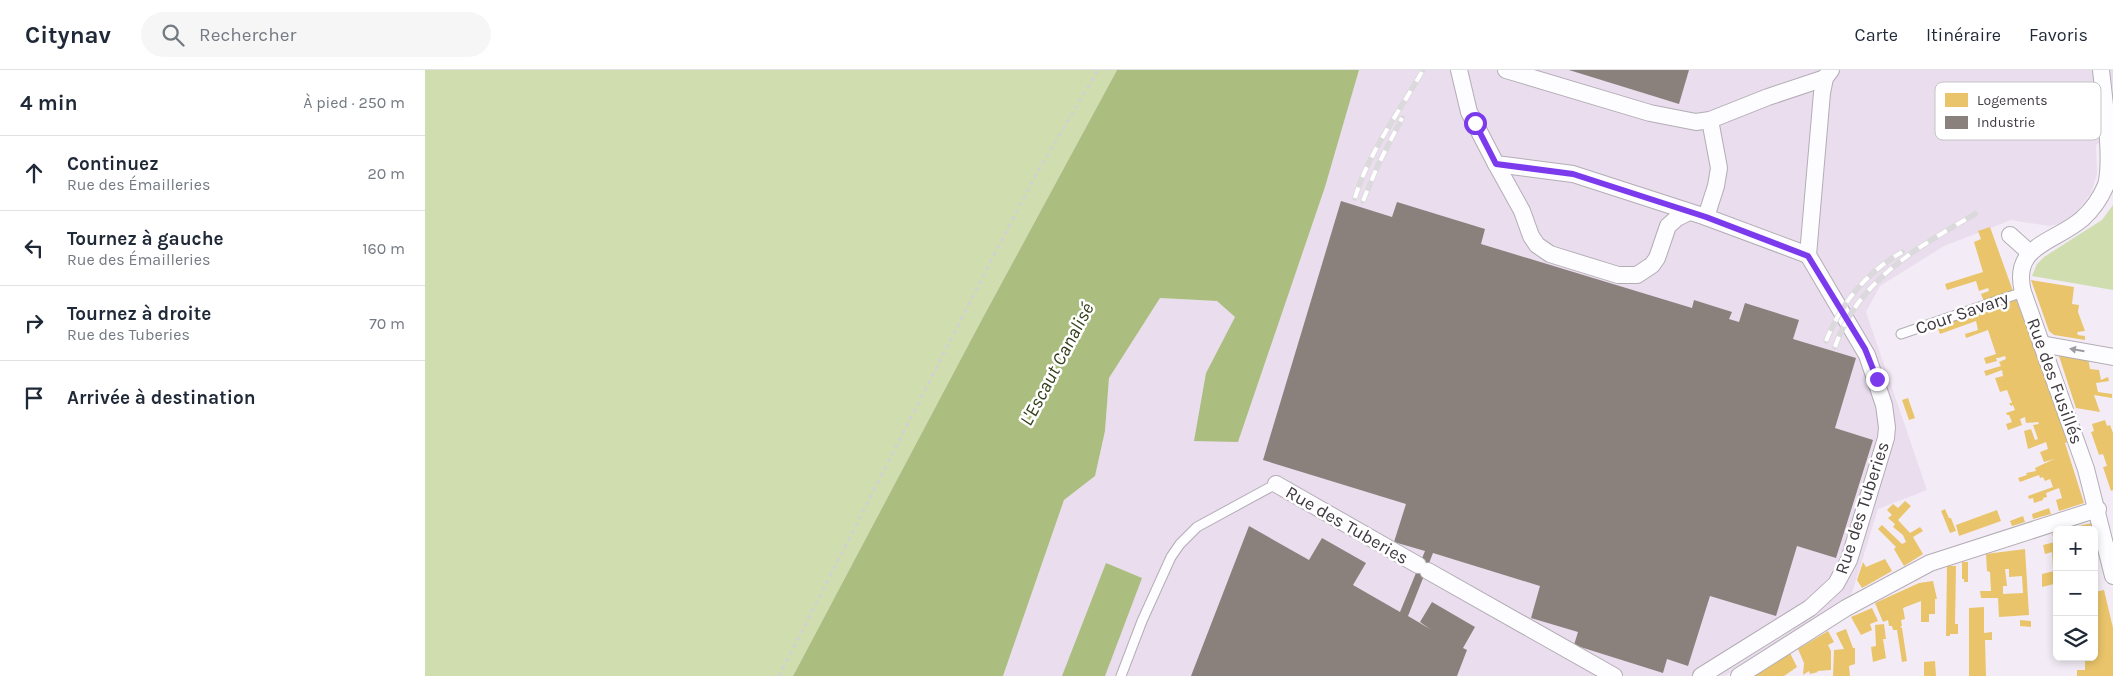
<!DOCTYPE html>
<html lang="fr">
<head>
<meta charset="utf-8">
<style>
  :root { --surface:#fff; --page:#f6f6f7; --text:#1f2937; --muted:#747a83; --line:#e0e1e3 }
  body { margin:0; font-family:Karla,sans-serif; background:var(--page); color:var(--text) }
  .controls { position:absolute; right:15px; bottom:15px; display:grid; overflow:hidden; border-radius:8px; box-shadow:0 2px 8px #0003 }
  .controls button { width:45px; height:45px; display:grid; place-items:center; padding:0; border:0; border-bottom:1px solid var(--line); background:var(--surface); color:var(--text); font:25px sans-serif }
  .stop { position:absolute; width:15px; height:15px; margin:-11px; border:4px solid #7c3aed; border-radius:50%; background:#fff }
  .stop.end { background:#7c3aed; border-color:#fff; box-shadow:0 1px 5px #0008 }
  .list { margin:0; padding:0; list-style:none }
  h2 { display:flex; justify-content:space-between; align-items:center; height:65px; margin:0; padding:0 20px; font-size:21px }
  h2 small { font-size:16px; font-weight:400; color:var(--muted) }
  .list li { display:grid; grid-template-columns:32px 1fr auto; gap:15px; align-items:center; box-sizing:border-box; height:75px; padding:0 20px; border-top:1px solid var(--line) }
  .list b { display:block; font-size:19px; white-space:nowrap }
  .list p { margin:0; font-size:16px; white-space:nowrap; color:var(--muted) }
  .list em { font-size:16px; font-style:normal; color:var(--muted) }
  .icon { flex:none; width:28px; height:28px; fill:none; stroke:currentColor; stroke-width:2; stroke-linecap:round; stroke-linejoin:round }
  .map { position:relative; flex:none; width:1688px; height:606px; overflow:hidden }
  header { display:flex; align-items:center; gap:30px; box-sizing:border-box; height:70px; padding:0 25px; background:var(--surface); border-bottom:1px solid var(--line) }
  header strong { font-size:24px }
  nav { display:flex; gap:28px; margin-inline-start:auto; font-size:18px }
  .search { width:350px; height:45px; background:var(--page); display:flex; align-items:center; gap:12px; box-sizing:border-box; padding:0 18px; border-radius:28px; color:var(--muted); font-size:19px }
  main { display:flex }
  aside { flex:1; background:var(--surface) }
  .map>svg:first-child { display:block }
</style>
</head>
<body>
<header>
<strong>Citynav</strong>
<div class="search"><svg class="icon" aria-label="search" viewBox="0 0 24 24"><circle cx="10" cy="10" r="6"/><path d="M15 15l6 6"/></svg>Rechercher</div>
<nav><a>Carte</a><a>Itinéraire</a><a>Favoris</a></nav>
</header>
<main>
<aside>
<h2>4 min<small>À pied · 250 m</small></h2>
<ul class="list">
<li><svg class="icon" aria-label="ahead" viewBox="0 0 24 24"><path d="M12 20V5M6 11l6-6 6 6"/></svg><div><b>Continuez</b><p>Rue des Émailleries</p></div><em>20 m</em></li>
<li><svg class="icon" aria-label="left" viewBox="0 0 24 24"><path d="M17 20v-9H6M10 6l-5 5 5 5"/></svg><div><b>Tournez à gauche</b><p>Rue des Émailleries</p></div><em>160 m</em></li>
<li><svg class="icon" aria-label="right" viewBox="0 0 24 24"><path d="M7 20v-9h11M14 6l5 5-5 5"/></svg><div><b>Tournez à droite</b><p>Rue des Tuberies</p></div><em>70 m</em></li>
<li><svg class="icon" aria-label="arrive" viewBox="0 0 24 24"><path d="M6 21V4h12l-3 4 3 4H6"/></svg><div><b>Arrivée à destination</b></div></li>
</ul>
</aside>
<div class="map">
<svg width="1688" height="606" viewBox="0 0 1688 606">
  <rect width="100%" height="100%" fill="#f3ecf6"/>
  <polygon fill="#e9ddee" points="934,0 1688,0 1688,63 1671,75 1672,104 1666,123 1650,144 1633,154 1624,156 1586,150 1519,176 1455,216 1441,242 1502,420 1453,439 1426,526 1300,606 578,606 639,430 670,406 680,361 684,308 735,228 792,231 810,247 781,303 813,372 900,117"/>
  <g fill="#d0ddaf">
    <polygon points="0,0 692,0 555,253 368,606 0,606"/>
    <polygon points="1688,135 1688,220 1607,206 1612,194 1619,187 1677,150"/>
  </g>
  <g fill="#acbd80">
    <polygon points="692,0 934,0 900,117 813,372 769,371 781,303 810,247 792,231 735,228 684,308 680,361 670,406 639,430 578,606 368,606 555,253"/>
    <polygon points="681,493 717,508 680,606 637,606"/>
  </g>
  <g fill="#e9c46a" fill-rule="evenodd">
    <polygon points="1565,157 1589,224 1560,234 1556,224 1564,221 1563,218 1554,221 1551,211 1522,220 1520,214 1558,202 1549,172 1556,169 1553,161"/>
    <polygon points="1606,210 1649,217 1647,234 1654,235 1653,242 1660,261 1652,262 1653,265 1660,266 1660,270 1629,265 1624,261"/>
    <polygon points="1590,226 1643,372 1640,373 1659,433 1634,441 1631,430 1637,428 1634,418 1621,423 1622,427 1618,428 1618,430 1609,433 1608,428 1604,429 1603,426 1628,417 1625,409 1620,411 1618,407 1615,408 1614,405 1595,412 1593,408 1602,405 1601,403 1611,401 1610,398 1629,389 1619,392 1615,382 1623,379 1621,372 1603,379 1599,361 1606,359 1610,370 1613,369 1608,355 1614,354 1613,352 1601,353 1600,347 1595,349 1597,355 1583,360 1581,354 1587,352 1584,345 1582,345 1581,343 1590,340 1588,335 1586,336 1584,333 1587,333 1582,320 1575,322 1570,308 1578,306 1577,300 1561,306 1559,301 1576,296 1574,292 1581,289 1580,286 1573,288 1571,288 1572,291 1561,294 1559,288 1571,284 1563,260 1541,268 1540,264 1553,260 1551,251 1515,264 1512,256 1548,244 1547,241 1555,238 1557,243 1571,238 1569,234"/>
    <polygon points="1636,282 1663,287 1665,299 1674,300 1676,310 1683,307 1684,311 1671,313 1673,322 1687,324 1687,328 1669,325 1675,342 1651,338 1634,286"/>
    <polygon points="1483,328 1490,348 1484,350 1477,330"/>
    <polygon points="1680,350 1682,356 1685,355 1688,363 1688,420 1686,421 1678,397 1682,396 1678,384 1674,385 1666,362 1669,361 1667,354"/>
    <polygon points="1480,431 1486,436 1473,450 1485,463 1495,457 1498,461 1488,467 1498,484 1479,496 1469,479 1471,477 1453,459 1457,455 1477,474 1481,472 1478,465 1468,457 1470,454 1463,448 1467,445 1462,440 1468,434 1473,438"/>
    <polygon points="1624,438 1626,444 1608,449 1607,444"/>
    <polygon points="1520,439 1524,448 1526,448 1531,461 1525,463 1516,441"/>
    <polygon points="1572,440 1576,451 1534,466 1531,455"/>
    <polygon points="1598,446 1600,452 1587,456 1585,451"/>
    <polygon points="1667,453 1669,460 1646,460 1645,458"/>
    <polygon points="1632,463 1632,497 1628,498 1627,482 1620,484 1618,475 1630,472 1627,464"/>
    <path d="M1600,479L1604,545L1574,547L1573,528H1556L1555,521H1566L1565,502L1562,501L1561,484ZM1580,499H1584V507L1597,506L1598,523L1578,524V516H1582Z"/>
    <polygon points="1460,489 1467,501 1437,518 1432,510 1438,492 1441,497"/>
    <polygon points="1537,492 1543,492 1543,512 1539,512 1539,509 1537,509"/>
    <polygon points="1522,496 1531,496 1530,554 1533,554 1533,564 1525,564 1525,566 1521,566"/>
    <polygon points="1629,501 1629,514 1617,517 1617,504"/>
    <polygon points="1508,511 1512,529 1510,529 1510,544 1504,544 1504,552 1496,552 1496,531 1478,538 1480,549 1476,550 1477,556 1475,556 1477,558 1482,591 1477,592 1472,560 1468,560 1467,556 1464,556 1463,550 1458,552 1450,533 1494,513"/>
    <polygon points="1679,520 1688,558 1688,606 1652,606 1652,600 1660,600 1660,590 1656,590 1656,587 1669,587 1669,522"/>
    <polygon points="1559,537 1559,563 1567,562 1567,570 1560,570 1561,606 1544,606 1544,538"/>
    <polygon points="1447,538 1453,551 1445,554 1447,560 1436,565 1426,547"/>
    <polygon points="1595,550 1606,551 1606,557 1595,556"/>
    <polygon points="1459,554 1461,569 1458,569 1461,588 1448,592 1446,577 1451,576 1450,555"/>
    <polygon points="1421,559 1428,578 1430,578 1430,594 1424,596 1425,606 1408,606 1409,580 1419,579 1411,563"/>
    <polygon points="1403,561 1409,572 1403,575 1406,581 1406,600 1392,601 1393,602 1385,604 1384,601 1378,605 1379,593 1373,579"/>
    <polygon points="1365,583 1372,597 1359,606 1329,606"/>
    <polygon points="1510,591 1511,606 1499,606 1499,592"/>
  </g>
  <g fill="#8a817c">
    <polygon points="1144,0 1264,0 1254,34"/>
    <polygon points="916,131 967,147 972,132 1060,159 1056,174 1267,238 1269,230 1307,242 1304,249 1314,252 1320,233 1374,250 1368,269 1431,288 1410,358 1448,370 1411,488 1372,476 1351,546 1285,526 1263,596 1242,589 1238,603 1149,575 1153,562 1106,548 1115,516 1008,483 983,546 1005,559 995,552 1007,532 1050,557 1038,578 1042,580 1032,606 766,606 824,456 884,490 897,468 941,493 928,515 975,542 1000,481 969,472 981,434 838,390"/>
  </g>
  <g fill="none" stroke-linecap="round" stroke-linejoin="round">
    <defs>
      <g id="lane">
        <polyline points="1476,264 1598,222"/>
        <polyline points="696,606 717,551 746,487 755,474 772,457 851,414"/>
      </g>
      <g id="street">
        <polyline points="1034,0 1044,42 1071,94 1148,104 1281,147 1383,185"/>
        <polyline points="1081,0 1225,43 1271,52 1285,50 1343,27 1400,8"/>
        <path d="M1676,0C1679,28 1688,91 1681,115C1676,127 1667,140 1657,149C1629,173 1586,175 1598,222L1661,399L1688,506"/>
        <polyline points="1071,94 1097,141 1106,166 1112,175 1125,184 1193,205 1212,205 1227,195 1232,188 1243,156 1252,148 1264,142"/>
        <polyline points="1281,147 1291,116 1294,98 1285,50"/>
        <polyline points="1585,165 1605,183"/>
        <polyline points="1616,274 1688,287"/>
        <polyline points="851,414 993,495"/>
        <polyline points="1003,501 1189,606"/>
        <polyline points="1276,606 1385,538 1411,514 1424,490 1461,368 1462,357 1459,335 1442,285 1383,185 1397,23 1400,8 1406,0"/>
        <polyline points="1314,606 1421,538 1505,493 1673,439"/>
      </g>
    </defs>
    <use href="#lane" stroke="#b3adb5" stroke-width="11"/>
    <use href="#street" stroke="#b3adb5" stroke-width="18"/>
    <polyline stroke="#d2d0d3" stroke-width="2.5" stroke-dasharray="4 4" stroke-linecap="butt" points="354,606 571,181 612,103 673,0"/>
    <use href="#lane" stroke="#fdfcfe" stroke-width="9"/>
    <use href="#street" stroke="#fdfcfe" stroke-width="16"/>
    <defs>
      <g id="rail">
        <path d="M930,128C944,81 974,43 998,0"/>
        <polyline points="938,131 953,95 977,48"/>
        <path d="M1401,271C1416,233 1441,203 1477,182"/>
        <path d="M1410,277C1432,211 1493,177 1550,144"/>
      </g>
    </defs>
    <use href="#rail" stroke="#dbd9dc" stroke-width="5.5"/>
    <use href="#rail" stroke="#fff" stroke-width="4" stroke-dasharray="11" stroke-linecap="butt"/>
  </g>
  <defs><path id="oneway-solid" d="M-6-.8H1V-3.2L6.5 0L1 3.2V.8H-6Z" transform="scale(1.25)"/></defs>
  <use fill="#9e9ba0" href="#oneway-solid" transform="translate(1652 280) rotate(-170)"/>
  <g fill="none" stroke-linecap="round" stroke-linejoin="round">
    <polyline stroke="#7c3aed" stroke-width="6" points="1050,53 1071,94 1148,104 1281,147 1383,186 1440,279 1452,309"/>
  </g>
  <g text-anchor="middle" stroke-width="5" stroke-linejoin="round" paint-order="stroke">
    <g font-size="18" fill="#3f3a41" stroke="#fff">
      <text transform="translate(1537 243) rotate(-19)" y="6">Cour Savary</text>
      <text transform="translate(1630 311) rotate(70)" y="6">Rue des Fusillés</text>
      <text transform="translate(1437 438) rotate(-72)" y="6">Rue des Tuberies</text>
      <text transform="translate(922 455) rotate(30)" y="6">Rue des Tuberies</text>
    </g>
    <g font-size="19" font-style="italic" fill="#333f19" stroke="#fff">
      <text transform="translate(631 294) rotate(-62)" y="7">L'Escaut Canalisé</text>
    </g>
  </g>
  <rect x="1510" y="12" width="166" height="58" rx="8" fill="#fff" stroke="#c5c4c6" stroke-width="1"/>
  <rect x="1520" y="23" width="23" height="14" fill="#e9c46a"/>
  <rect x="1520" y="46" width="23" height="13" fill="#8a817c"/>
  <g font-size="14" fill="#3f3a41">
    <text x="1552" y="35">Logements</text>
    <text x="1552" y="57">Industrie</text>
  </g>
</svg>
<div class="controls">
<button>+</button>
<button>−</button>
<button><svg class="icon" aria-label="layers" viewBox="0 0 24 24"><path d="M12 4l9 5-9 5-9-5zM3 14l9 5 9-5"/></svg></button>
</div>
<div class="stop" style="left:1050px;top:53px"></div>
<div class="stop end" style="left:1452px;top:309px"></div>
</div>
</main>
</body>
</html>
